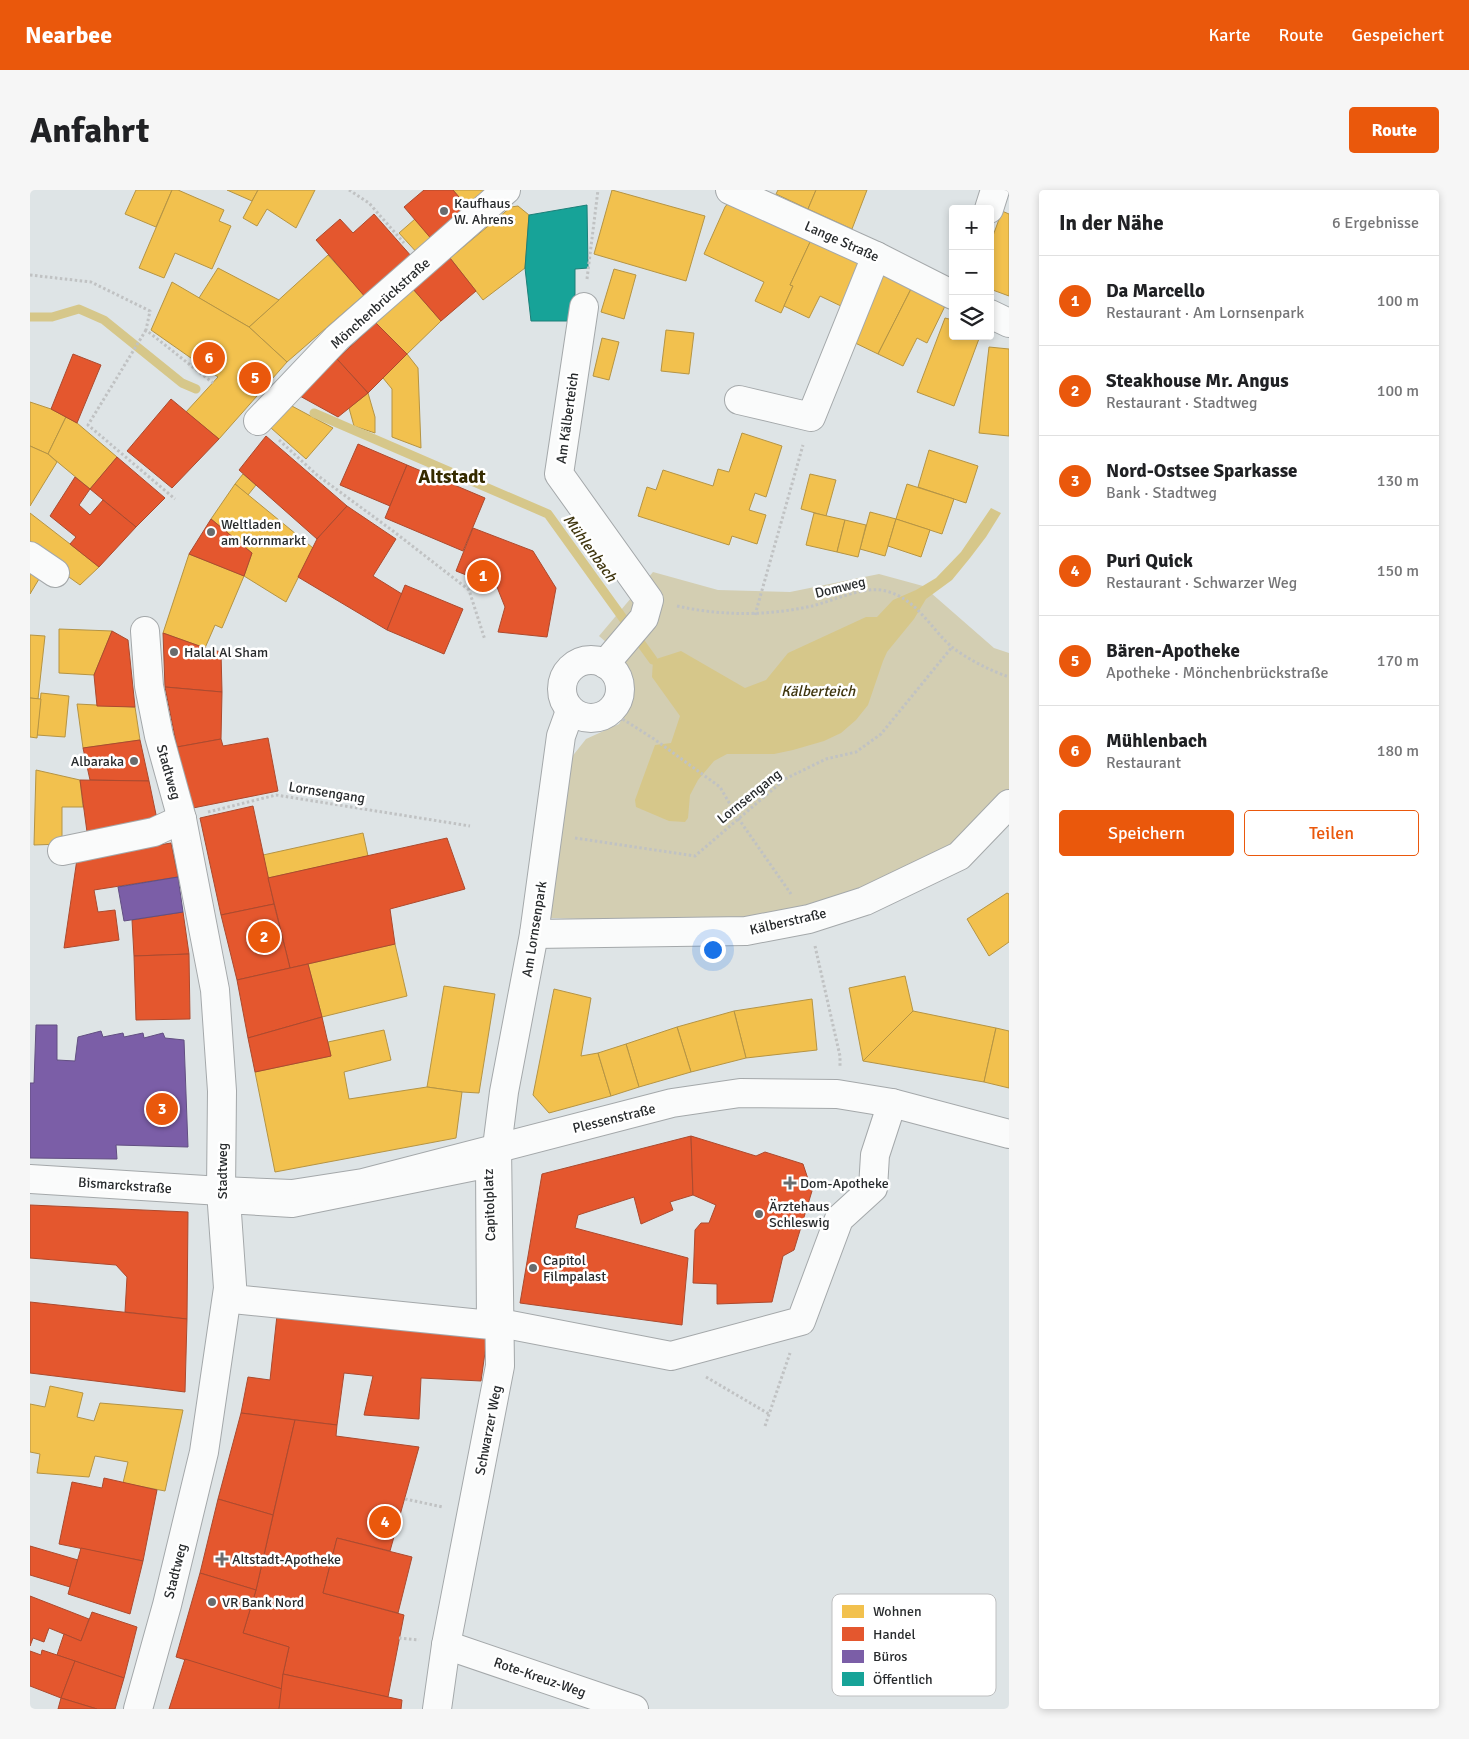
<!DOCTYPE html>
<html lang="de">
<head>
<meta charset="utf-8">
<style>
  :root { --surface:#fff; --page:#f6f6f6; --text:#202124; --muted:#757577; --line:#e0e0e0; --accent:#ea580c }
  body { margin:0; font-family:Signika,sans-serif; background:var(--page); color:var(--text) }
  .controls { position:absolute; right:15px; top:15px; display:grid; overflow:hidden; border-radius:5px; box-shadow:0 2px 8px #0003 }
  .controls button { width:45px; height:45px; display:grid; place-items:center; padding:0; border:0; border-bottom:1px solid var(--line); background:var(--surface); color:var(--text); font:25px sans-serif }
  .you { position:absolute; left:682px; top:759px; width:18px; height:18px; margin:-12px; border:4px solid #fff; border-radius:50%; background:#1a73e8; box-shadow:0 0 0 8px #1a73e833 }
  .badge { display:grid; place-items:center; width:32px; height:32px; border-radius:50%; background:var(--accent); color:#fff; font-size:16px; font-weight:700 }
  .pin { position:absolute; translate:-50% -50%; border:2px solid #fff; box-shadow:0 1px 5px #0006 }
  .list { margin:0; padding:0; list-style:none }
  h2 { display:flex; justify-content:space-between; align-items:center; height:65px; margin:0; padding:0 20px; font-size:21px }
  h2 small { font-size:16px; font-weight:400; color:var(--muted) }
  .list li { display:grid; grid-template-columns:32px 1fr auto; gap:15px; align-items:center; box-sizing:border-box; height:90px; padding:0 20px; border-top:1px solid var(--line) }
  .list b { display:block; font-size:19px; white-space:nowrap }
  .list p { margin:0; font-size:16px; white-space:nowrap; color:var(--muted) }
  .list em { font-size:16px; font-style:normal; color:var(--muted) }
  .actions { display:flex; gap:10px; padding:15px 20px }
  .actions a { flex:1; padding:11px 0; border:1px solid var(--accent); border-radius:5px; text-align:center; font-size:18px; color:var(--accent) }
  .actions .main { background:var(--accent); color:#fff }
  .icon { flex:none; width:28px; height:28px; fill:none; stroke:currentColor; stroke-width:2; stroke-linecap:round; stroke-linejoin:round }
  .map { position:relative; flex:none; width:979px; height:1519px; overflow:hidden; border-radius:5px }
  header { display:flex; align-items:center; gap:30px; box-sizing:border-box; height:70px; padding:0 25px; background:var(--accent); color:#fff }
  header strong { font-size:24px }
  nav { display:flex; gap:28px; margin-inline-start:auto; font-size:18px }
  .intro { display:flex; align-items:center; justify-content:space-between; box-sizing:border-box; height:120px; padding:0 30px }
  h1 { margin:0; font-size:35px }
  .button { padding:12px 22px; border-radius:5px; background:var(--accent); color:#fff; font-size:18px; font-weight:700 }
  main { display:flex; gap:30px; padding:0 30px }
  aside { flex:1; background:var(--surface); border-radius:5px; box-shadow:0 2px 8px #0003 }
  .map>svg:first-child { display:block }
</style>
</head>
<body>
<header>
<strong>Nearbee</strong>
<nav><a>Karte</a><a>Route</a><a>Gespeichert</a></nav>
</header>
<div class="intro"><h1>Anfahrt</h1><a class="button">Route</a></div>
<main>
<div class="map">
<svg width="979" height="1519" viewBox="0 0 979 1519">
  <rect width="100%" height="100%" fill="#dee4e6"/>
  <polygon fill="#d3ceb2" points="623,382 688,400 760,402 849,384 893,396 964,458 979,463 979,607 931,657 828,707 718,733 517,728 541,568 556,549 589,534 602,514 591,465 569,446"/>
  <polygon fill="#d6c78a" points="961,318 971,323 956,347 940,368 922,390 896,409 884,429 857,462 853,471 838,515 826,530 811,543 794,551 763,560 744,564 697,564 684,571 668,590 660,605 658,628 655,632 639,631 606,617 605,610 625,555 641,553 650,526 622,487 623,470 651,461 715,498 736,490 758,463 836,427 847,427 863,410 886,400 906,388 931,362"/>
  <g fill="#f2c14e" stroke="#b59444">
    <polygon points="106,0 142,0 126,37 95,24"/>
    <polygon points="142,0 148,0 194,20 189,31 201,36 182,79 145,63 134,88 109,78"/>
    <polygon points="197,0 228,0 222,11"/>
    <polygon points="228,0 285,0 266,38 237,19 227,36 213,28"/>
    <polygon points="423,0 463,0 440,20"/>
    <polygon points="582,0 675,26 656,91 564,64"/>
    <polygon points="748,0 786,0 778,19 746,4"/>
    <polygon points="786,0 837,0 822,39 778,19"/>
    <polygon points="699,12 783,46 760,95 763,96 751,123 725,111 734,92 674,64 695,17"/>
    <polygon points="488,16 499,25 495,78 453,110 420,68 481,17"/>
    <polygon points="972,21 979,24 979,106 960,99 960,54"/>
    <polygon points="385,29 404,52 389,65 369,43"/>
    <polygon points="781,50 833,75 813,117 790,106 779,128 754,116 763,96 760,95"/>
    <polygon points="298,65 334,105 257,172 219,137"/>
    <polygon points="188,78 249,110 219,137 169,108"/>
    <polygon points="584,79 606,85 594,129 571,122"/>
    <polygon points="852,82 882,97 848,164 819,150"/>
    <polygon points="142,92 219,137 257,172 189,249 156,222 188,187 121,140"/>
    <polygon points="882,97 916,114 897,153 887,148 873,176 848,164"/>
    <polygon points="383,99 411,131 377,164 346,133"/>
    <polygon points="915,128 923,130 923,146 950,146 924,216 887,202"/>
    <polygon points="636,140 664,143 659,184 631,181"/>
    <polygon points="572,148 589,152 579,190 563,186"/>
    <polygon points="959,157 979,159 979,246 949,243"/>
    <polygon points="377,164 388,178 391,258 362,247 362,199 353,188"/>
    <polygon points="338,203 345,227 345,243 324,236 319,218"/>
    <polygon points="0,212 21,219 36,227 18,264 0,256"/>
    <polygon points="260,215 303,238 276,269 241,238"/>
    <polygon points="36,227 47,233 87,267 60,299 18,264"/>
    <polygon points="712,243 752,256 736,307 725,303 719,320 736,325 727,354 702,346 699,355 608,326 617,297 626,300 633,280 683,296 688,279 699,282"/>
    <polygon points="0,256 18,264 27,272 0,316"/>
    <polygon points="899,260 948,276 936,313 888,297"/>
    <polygon points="213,284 226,295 218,305 205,294"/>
    <polygon points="780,284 806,290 796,326 771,319"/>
    <polygon points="205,294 283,358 256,412 214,386 222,363 181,329"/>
    <polygon points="877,294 924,309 912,344 866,329"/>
    <polygon points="840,322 866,329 855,366 830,359"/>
    <polygon points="0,323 40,354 69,377 50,395 0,359"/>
    <polygon points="784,323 815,330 807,362 776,355"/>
    <polygon points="866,329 900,340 891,367 858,356"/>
    <polygon points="815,330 836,335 828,367 807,362"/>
    <polygon points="159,364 214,386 192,438 185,435 175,458 133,443"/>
    <polygon points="0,375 12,384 0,404"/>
    <polygon points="29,439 82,441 64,485 29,483"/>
    <polygon points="0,445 15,446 8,509 0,508"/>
    <polygon points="11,503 39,506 35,547 7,545"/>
    <polygon points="0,508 11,509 7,548 0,547"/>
    <polygon points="47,514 105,517 110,550 53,558"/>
    <polygon points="6,580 50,590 53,617 32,617 32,654 4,655"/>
    <polygon points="333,643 338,666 238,688 233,665"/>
    <polygon points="977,703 979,704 979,752 959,766 937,729"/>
    <polygon points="365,754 377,806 292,827 278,774"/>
    <polygon points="875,786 883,821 833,871 819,798"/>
    <polygon points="414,796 465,804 449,903 432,902 397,897"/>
    <polygon points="524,799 561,808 551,866 568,863 581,906 519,923 503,905"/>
    <polygon points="782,809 787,860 716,868 704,821"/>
    <polygon points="704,821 716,868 661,882 647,837"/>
    <polygon points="883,821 966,838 954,892 833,871"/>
    <polygon points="647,837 661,882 609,897 596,854"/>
    <polygon points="966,838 979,841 979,898 954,892"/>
    <polygon points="354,840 361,870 314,882 319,909 397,897 432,902 426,948 245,982 225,882 301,866 298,852"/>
    <polygon points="596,854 609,897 581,906 568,863"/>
    <polygon points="20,1196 53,1203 47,1227 64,1231 70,1213 153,1220 135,1301 93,1293 98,1272 65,1266 59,1287 7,1283 10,1264 0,1262 0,1214 15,1217"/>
  </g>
  <g fill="#e4572e" stroke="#ac4a2e">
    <polygon points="394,0 423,0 440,20 404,52 374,17"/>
    <polygon points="344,24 382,67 336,108 286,50 310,29 323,43"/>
    <polygon points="420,68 446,101 411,131 383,99"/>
    <polygon points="346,133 377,164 338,203 307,169"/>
    <polygon points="43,164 71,175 47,233 21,219"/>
    <polygon points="307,169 338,203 308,227 268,205"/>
    <polygon points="141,209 189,249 142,298 97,261"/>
    <polygon points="236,246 317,316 287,349 209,280"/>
    <polygon points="328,254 377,275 360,316 310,295"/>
    <polygon points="87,267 135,308 106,337 60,299"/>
    <polygon points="377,275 455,308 433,361 355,328"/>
    <polygon points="45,287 60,299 49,315 60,325 73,310 106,337 69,377 40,354 46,347 20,326"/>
    <polygon points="317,316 366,349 343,386 372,404 357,440 268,387 287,349"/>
    <polygon points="181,329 222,363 214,386 159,364"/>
    <polygon points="443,338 503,361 526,398 517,447 468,442 475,417 467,397 426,381"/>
    <polygon points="375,395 433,419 414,464 357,440"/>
    <polygon points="82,441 98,450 105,517 67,516 64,485"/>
    <polygon points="133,443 175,458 191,462 192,502 135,497"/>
    <polygon points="135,497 192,502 191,549 147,557"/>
    <polygon points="238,548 248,601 163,618 147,557 191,549 193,556"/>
    <polygon points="110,550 119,591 60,590 53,558"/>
    <polygon points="50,590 119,591 128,634 57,642"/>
    <polygon points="223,616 244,714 191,725 170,628"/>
    <polygon points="417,648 435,699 360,719 365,754 260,778 238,688"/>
    <polygon points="141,653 148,687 64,700 68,722 85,720 89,750 34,758 47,669"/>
    <polygon points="244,714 260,778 207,790 191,725"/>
    <polygon points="153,722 159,764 104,766 102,730"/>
    <polygon points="159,764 160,829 106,830 104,766"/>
    <polygon points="278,774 292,827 218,848 207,790"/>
    <polygon points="292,827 301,866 225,882 218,848"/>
    <polygon points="661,946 663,1005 640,1012 643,1020 611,1034 604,1007 548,1025 545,1038 658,1068 652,1135 490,1113 512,984"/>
    <polygon points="661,946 726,966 735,962 773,974 782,1001 764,1060 753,1066 742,1112 687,1114 687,1094 663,1093 665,1040 671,1033 679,1033 686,1015 663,1005"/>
    <polygon points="0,1015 158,1022 157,1129 95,1122 97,1087 86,1075 0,1068"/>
    <polygon points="0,1112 157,1129 155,1202 0,1183"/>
    <polygon points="248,1116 458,1141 451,1191 391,1188 389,1229 334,1225 343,1186 314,1183 307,1235 211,1223 218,1187 240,1190"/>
    <polygon points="211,1223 265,1230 243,1325 188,1309"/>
    <polygon points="265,1230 307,1235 306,1246 389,1257 360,1361 307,1348 293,1403 374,1425 358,1507 253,1484 259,1457 213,1443 226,1400"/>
    <polygon points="74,1288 127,1300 113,1371 29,1354 42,1292 72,1298"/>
    <polygon points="188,1309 243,1325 226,1400 170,1383"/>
    <polygon points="307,1348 382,1367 368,1423 293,1403"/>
    <polygon points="0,1356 48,1370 40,1397 0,1385"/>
    <polygon points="51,1358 113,1371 100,1424 38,1404"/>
    <polygon points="170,1383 226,1400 213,1443 259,1457 253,1484 252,1499 146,1467"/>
    <polygon points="0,1406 59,1429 51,1451 19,1438 14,1452 3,1448 0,1456"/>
    <polygon points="62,1422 107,1437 94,1488 27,1465 34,1444 51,1451"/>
    <polygon points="12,1460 45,1471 31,1508 0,1496 0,1461 11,1465"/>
    <polygon points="155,1469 252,1499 249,1519 139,1519"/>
    <polygon points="45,1471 94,1488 85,1519 67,1519 31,1508"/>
    <polygon points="253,1484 372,1510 371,1519 249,1519"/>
    <polygon points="31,1508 67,1519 28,1519"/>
  </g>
  <g fill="#7b5ea7" stroke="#624f82">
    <polygon points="148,687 153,722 94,731 88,697"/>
    <polygon points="6,835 27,835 27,870 45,871 48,847 71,841 73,847 93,843 94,847 113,843 114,848 133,843 135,848 154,850 158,957 86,955 87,969 0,968 0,893 4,893"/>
  </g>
  <polygon fill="#17a398" stroke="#1c7f78" points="557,15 558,78 545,79 545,131 501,131 495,78 499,25"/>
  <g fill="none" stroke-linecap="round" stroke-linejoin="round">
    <g stroke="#d6c78a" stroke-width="9">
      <polyline points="0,127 22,127 49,119 74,130 152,193 166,199"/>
      <polyline points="284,223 518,324 623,470"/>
    </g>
    <defs>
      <g id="minor">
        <polyline points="700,0 846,66 923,105"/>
        <polyline points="959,19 965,0"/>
        <polyline points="554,117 529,284 619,410 614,428 575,474"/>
        <polyline points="960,124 979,133"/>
        <polyline points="709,210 781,227 846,66"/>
        <polyline points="228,231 307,148 476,0"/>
        <polyline points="0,366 25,383"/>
        <circle cx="561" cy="499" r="29"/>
        <polyline points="32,661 124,642 152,629"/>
        <polyline points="504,744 716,741 779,729 835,711 929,666 979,614"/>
        <polygon points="460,973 461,1135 203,1109 196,1009 262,1013"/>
        <polyline points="0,989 191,1001 262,1004 333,993 642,913 710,903 807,904 862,913 979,944"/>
        <polyline points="470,1133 641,1166 771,1131 809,1029 843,998 845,965 862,913"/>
        <polyline points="416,1455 604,1519"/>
        <polyline points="108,1519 137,1415 174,1262 198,1098 191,1001 192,901 185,800 152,629 129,546 119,496 115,441"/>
        <polyline points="407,1519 416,1455 470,1176 467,957 474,902 504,744 531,546 540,521"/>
      </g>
    </defs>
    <use href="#minor" stroke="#a4a8aa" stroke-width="30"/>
    <g stroke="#c0c2c3" stroke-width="3" stroke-dasharray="2.5 2.5" stroke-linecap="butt">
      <polyline points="319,0 339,13 374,53"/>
      <polyline points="0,85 61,92 120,121 116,140 183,193"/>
      <polyline points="557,89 568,0"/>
      <polyline points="116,140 58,235 145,309"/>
      <polyline points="249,250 287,285 363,341 439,400 455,450"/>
      <path d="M647,416C692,426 737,426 782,416C803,411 835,395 856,401C887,409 900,438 922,457C937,469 961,481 979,487"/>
      <polyline points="725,425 773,255"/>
      <polyline points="580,521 624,549 690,597 708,628 761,704"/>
      <polyline points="178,622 246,605 440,636"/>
      <polyline points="545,648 665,666 755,589 796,569 826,562 851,544 922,457"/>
      <polyline points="785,756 810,866 810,877"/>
      <polyline points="676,1187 739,1224"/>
      <polyline points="735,1236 760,1163"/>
      <polyline points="375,1309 413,1317"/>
      <polyline points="369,1448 389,1450"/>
    </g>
    <use href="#minor" stroke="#fafbfb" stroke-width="28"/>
  </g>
  <g fill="#686c6e" stroke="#fff" stroke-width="2">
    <circle cx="414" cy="21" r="5"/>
    <circle cx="181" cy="342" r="5"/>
    <circle cx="144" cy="462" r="5"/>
    <circle cx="104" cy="571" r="5"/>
    <path d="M757.5 985.5h5v5h5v5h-5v5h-5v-5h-5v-5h5z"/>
    <circle cx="729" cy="1024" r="5"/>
    <circle cx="503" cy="1078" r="5"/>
    <path d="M189.5 1361.5h5v5h5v5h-5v5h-5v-5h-5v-5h5z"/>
    <circle cx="182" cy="1412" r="5"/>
  </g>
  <g text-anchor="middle" stroke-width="5" stroke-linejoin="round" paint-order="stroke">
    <g font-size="14" fill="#282b2d" stroke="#fff" text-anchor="start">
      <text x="424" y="18">Kaufhaus<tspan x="424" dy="16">W. Ahrens</tspan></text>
      <text x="191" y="339">Weltladen<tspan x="191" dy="16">am Kornmarkt</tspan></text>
      <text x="154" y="467">Halal Al Sham</text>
      <text x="94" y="576" text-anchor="end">Albaraka</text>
      <text x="770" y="998">Dom-Apotheke</text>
      <text x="739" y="1021">Ärztehaus<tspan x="739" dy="16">Schleswig</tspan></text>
      <text x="513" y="1075">Capitol<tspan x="513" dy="16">Filmpalast</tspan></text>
      <text x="202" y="1374">Altstadt-Apotheke</text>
      <text x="192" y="1417">VR Bank Nord</text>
    </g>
    <g font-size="14" fill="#282b2d" stroke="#fff">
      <text transform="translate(812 51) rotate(24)" y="5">Lange Straße</text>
      <text transform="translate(350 113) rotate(-42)" y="5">Mönchenbrückstraße</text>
      <text transform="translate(537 228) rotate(-82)" y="5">Am Kälberteich</text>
      <text transform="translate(810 397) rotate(-14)" y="5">Domweg</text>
      <text transform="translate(139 582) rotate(74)" y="5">Stadtweg</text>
      <text transform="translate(297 602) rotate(9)" y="5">Lornsengang</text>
      <text transform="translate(719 606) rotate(-39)" y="5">Lornsengang</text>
      <text transform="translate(758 731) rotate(-13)" y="5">Kälberstraße</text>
      <text transform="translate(504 739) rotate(-81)" y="5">Am Lornsenpark</text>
      <text transform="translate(584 928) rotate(-14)" y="5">Plessenstraße</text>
      <text transform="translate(192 981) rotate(-90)" y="5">Stadtweg</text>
      <text transform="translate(95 995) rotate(4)" y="5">Bismarckstraße</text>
      <text transform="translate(459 1015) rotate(-92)" y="5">Capitolplatz</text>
      <text transform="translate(458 1240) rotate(-79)" y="5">Schwarzer Weg</text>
      <text transform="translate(145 1381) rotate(-76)" y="5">Stadtweg</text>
      <text transform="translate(510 1487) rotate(19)" y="5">Rote-Kreuz-Weg</text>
    </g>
    <g font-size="15" font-style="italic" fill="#3e340d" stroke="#fff">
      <text transform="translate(560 358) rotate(54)" y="5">Mühlenbach</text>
      <text x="788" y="506">Kälberteich</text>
    </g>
    <g font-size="19" font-weight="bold" fill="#352b00" stroke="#fff">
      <text x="422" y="293">Altstadt</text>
    </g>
  </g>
  <rect x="802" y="1404" width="164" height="102" rx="8" fill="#fff" stroke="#bebfc0" stroke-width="1"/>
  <rect x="812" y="1415" width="22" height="13" fill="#f2c14e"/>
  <rect x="812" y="1437" width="22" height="14" fill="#e4572e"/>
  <rect x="812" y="1460" width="22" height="13" fill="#7b5ea7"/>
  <rect x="812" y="1482" width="22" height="14" fill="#17a398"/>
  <g font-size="14" fill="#282b2d">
    <text x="843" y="1426">Wohnen</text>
    <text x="843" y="1449">Handel</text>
    <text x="843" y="1471">Büros</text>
    <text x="843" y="1494">Öffentlich</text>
  </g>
</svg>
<div class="controls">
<button>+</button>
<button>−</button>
<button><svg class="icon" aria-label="layers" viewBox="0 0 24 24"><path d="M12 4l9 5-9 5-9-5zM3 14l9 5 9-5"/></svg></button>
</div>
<div class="you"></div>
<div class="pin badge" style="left:453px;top:386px">1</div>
<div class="pin badge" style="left:234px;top:747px">2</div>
<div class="pin badge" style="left:132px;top:919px">3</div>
<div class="pin badge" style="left:355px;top:1332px">4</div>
<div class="pin badge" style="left:225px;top:188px">5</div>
<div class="pin badge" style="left:179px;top:168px">6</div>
</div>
<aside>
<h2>In der Nähe<small>6 Ergebnisse</small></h2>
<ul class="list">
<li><span class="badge">1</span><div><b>Da Marcello</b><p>Restaurant · Am Lornsenpark</p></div><em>100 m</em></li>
<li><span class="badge">2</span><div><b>Steakhouse Mr. Angus</b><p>Restaurant · Stadtweg</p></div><em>100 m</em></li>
<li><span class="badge">3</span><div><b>Nord-Ostsee Sparkasse</b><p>Bank · Stadtweg</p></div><em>130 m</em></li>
<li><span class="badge">4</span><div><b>Puri Quick</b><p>Restaurant · Schwarzer Weg</p></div><em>150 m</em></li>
<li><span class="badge">5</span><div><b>Bären-Apotheke</b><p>Apotheke · Mönchenbrückstraße</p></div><em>170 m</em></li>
<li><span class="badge">6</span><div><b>Mühlenbach</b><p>Restaurant</p></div><em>180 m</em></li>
</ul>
<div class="actions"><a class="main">Speichern</a><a>Teilen</a></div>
</aside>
</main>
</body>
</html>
